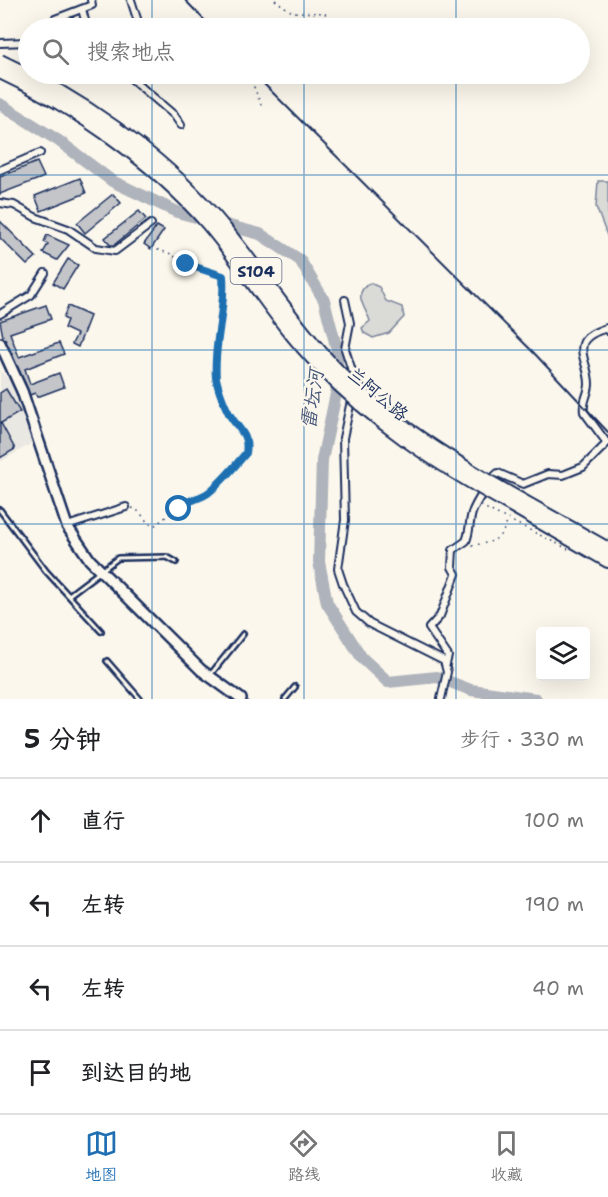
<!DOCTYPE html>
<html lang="zh">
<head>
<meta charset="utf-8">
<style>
  :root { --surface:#fff; --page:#f2f2f2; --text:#202124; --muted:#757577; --line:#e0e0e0; --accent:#1f6fb2 }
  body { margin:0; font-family:"Shantell Sans","LXGW WenKai TC",sans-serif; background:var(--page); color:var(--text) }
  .controls { position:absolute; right:18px; bottom:18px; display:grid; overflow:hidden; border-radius:6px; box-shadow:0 6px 24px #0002 }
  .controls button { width:54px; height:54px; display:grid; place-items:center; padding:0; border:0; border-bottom:2px solid var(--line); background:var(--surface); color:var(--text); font:30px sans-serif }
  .stop { position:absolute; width:18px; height:18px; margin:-14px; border:4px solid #1f6fb2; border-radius:50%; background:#fff }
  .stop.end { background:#1f6fb2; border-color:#fff; box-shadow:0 2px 6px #0008 }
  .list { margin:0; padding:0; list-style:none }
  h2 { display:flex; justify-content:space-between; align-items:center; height:78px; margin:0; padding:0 24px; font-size:26px }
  h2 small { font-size:20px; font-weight:400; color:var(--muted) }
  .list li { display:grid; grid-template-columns:39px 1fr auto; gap:18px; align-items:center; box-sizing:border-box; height:84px; padding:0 24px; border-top:2px solid var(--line) }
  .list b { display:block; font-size:22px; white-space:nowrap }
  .list em { font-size:20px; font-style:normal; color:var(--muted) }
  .icon { flex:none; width:33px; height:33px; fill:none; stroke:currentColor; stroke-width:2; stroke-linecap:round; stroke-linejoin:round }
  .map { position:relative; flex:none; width:608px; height:699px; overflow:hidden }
  .search { position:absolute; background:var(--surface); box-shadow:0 6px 24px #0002; left:18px; right:18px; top:18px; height:66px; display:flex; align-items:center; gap:15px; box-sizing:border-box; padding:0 21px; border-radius:33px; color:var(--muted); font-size:22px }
  .sheet { height:414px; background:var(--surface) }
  nav { display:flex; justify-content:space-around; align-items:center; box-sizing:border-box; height:84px; border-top:2px solid var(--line); background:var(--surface); font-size:16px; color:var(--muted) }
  nav a { display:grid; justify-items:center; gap:3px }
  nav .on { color:var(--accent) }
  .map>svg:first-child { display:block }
</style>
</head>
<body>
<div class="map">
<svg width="608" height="699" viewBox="0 0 608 699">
  <rect width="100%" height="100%" fill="#fbf7ec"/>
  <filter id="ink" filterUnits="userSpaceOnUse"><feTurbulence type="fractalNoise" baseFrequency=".0167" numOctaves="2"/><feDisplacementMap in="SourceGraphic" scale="12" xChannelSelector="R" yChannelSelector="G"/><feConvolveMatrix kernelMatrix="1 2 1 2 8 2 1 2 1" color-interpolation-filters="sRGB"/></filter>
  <g filter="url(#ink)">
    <polygon fill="#eae8e2" points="0,370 13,384 34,442 0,462"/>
    <g fill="#dadad7" stroke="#7a849a" stroke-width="1.5">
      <polygon points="598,181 608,181 608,238 596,207"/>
      <path d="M370,283L379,287L386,301L402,307L404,317L389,333L373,338L364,333L362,328L370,321C366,308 351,293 370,283Z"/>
    </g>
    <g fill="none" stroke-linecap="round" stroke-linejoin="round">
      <polyline stroke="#afb3bb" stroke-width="12" points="0,104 59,141 112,181 177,212 260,234 300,260 324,300 337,350 337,389 322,460 319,562 327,603 362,658 388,682 437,677 471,690 536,699"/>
    </g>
    <g fill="#c3c5c9" stroke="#1b2f5e" stroke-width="1.5">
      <polygon points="37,162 44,177 0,194 0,177"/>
      <polygon points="80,178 86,193 41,211 35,196"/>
      <polygon points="113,194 121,203 85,233 77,223"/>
      <polygon points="139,211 146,219 114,245 110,245 105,238"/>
      <polygon points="0,221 36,257 27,265 0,238"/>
      <polygon points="157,226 164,230 151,249 144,244"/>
      <polygon points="47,235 69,245 57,260 43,253 48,244 44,242"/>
      <polygon points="68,259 78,265 63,289 53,283"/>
      <polygon points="46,305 51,319 10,333 19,357 59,343 64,354 25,369 30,384 59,373 64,387 37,397 35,393 30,395 3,337 0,321"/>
      <polygon points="68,306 90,316 78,347 72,344 77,334 64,328 67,320 63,318"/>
      <polygon points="6,389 20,412 1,423 15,449 0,458 0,393"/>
    </g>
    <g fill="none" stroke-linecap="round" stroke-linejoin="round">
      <defs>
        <g id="lane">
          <polyline points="0,510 46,571 101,631"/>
          <polyline points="69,595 118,558 167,557 176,562"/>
          <polyline points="107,661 140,699"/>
          <polyline points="211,674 243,634"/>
          <polyline points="285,699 295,687"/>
        </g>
        <g id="street">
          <polyline points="131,0 140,28"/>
          <polyline points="82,9 87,28"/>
          <polyline points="49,28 55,19 92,5 91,0"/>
          <polyline points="0,43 28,42"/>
          <polyline points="126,74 174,115 181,125"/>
          <polyline points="0,170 40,153"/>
          <polyline points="0,203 14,205 35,217 68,229 96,248 115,251 151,224"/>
          <polyline points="345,300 350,323 345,349 354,377 354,386"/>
          <polyline points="0,314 31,295 45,273"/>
          <polyline points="352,396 343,438 345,520 338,569 343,584 356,612 370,624 444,661 447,672 441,699"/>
          <polyline points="67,526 126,507"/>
          <path d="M446,664L448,656L429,628L440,616L456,574L452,567L453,550L466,541C470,532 469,523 472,513C475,504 491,478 498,473L523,484L548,474L563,475L583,467L607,443L584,412C582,401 589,394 589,384C589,359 565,340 607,328L608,331"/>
        </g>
        <polyline id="secondary" points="0,343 22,391 67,526 90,560 201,670 241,699"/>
        <g id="highway">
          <polyline points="505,491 608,549"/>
          <polyline points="502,500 608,561"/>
        </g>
      </defs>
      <use href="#lane" stroke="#1b2f5e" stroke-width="8"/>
      <use href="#street" stroke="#1b2f5e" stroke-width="10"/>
      <use href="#secondary" stroke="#1b2f5e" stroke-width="14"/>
      <use href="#highway" stroke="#1b2f5e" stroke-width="16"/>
      <g stroke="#1b2f5e" stroke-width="1.5" stroke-dasharray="1.5 4.5" stroke-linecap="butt">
        <polyline points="275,0 292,12 325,13 330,28"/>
        <polyline points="261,105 254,87 265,74"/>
        <polyline points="481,506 568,549"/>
        <path d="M132,508C143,511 144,523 154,526L184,503L210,491L246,453C249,435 239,431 231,417C225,407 217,389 216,378C213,343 225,311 223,276L186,264L169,253L154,249"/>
        <path d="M472,545C493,543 501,540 508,520"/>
      </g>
      <use href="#lane" stroke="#fbf7ec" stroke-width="3"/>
      <use href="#street" stroke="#fbf7ec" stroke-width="6"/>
      <use href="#secondary" stroke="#fbf7ec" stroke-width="9"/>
      <use href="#highway" stroke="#fbf7ec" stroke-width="12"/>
      <g stroke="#1b2f5e" stroke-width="2">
        <polyline points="185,0 212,28"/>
        <polyline points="254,74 534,353 608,432"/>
      </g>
      <defs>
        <g id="highway-bridge">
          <path d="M0,61C79,97 158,152 215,217C260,269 294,328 343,376C392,423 447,457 505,491"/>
          <path d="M0,72C76,107 153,161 208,224C247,270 277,323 320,366C373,422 435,462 502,500"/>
        </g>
      </defs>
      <use href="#highway-bridge" stroke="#1b2f5e" stroke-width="16" stroke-linecap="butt"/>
      <use href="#highway-bridge" stroke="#fbf7ec" stroke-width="12"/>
    </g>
  </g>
  <g fill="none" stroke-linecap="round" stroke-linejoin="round" filter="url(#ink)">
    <path stroke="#1f6fb2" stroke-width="8" d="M179,509C187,499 198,500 208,493C223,481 234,467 246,453C249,435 240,431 231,417C225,407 218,389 216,378C213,343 226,311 223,276L186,264"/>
  </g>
  <path fill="none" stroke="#1f6fb2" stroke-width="1.5" stroke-opacity="0.55" d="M152,0V28M304,0V28M456,0V28M152,74V699M304,74V699M456,74V699M0,175H608M0,350H608M0,524H608"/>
  <g text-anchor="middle" stroke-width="5" stroke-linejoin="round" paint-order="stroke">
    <rect fill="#fbf7ec" stroke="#5e6b89" stroke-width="1.5" x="230.5" y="258" width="51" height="26" rx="4.5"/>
    <g font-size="16" font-weight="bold" fill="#1b2f5e">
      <text x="256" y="277">S104</text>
    </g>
    <g font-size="18" fill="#1b2f5e" stroke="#fbf7ec">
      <text transform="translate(378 394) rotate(40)" y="6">兰阿公路</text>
    </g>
    <g font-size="20" font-style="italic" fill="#47577a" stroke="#fbf7ec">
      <text transform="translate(312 399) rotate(-82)" y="7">雷坛河</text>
    </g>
  </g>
</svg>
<div class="controls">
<button><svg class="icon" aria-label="layers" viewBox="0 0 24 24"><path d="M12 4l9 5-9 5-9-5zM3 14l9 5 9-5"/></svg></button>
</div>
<div class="stop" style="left:179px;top:509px"></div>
<div class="stop end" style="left:186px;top:264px"></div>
<div class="search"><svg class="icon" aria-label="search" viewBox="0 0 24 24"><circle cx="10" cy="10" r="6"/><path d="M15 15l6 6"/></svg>搜索地点</div>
</div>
<section class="sheet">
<h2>5 分钟<small>步行 · 330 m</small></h2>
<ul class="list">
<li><svg class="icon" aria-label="ahead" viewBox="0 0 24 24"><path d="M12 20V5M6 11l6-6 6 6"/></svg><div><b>直行</b></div><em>100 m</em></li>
<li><svg class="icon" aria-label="left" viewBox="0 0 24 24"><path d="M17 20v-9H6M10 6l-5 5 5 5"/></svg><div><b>左转</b></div><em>190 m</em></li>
<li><svg class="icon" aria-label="left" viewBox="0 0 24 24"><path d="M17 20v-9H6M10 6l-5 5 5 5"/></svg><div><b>左转</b></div><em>40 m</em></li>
<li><svg class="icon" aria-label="arrive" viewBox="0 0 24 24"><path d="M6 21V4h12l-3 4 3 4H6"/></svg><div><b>到达目的地</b></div></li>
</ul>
</section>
<nav>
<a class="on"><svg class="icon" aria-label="map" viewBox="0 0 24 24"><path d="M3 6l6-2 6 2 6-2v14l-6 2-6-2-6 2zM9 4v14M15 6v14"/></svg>地图</a>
<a><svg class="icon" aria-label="directions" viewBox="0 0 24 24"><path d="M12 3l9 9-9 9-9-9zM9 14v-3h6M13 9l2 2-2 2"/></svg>路线</a>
<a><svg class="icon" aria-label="saved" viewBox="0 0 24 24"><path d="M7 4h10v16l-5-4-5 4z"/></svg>收藏</a>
</nav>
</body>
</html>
